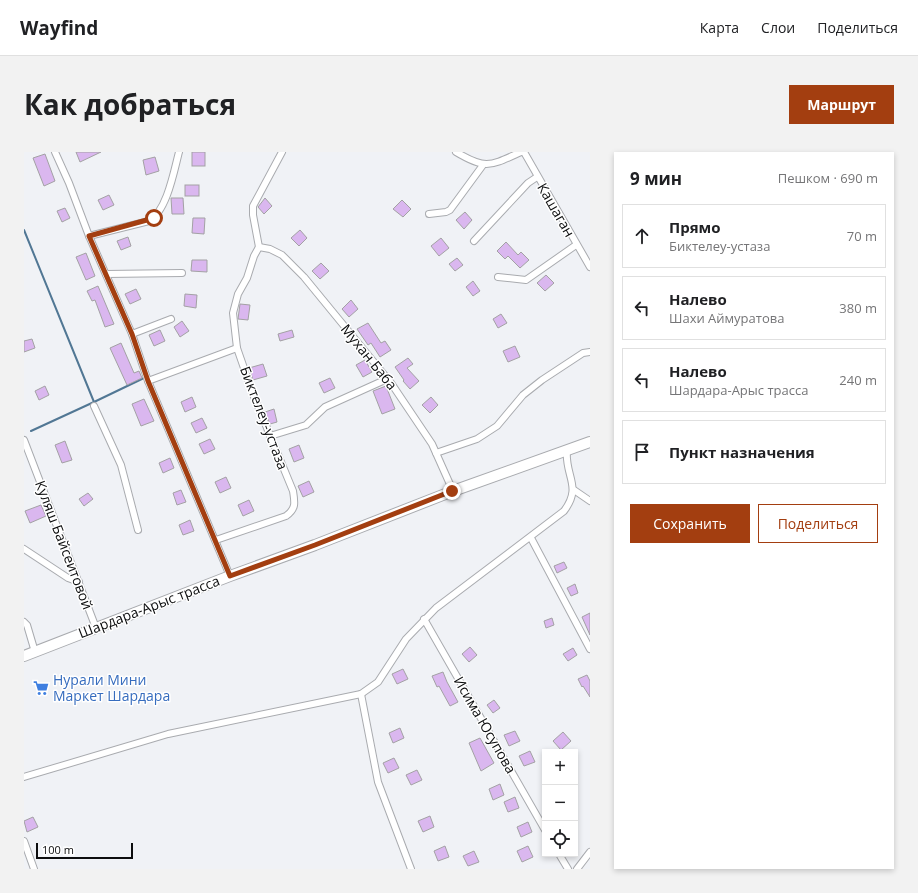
<!DOCTYPE html>
<html lang="ru">
<head>
<meta charset="utf-8">
<style>
  :root { --surface:#fff; --page:#f2f2f2; --text:#202124; --muted:#757577; --line:#e0e0e0; --accent:#a33e10 }
  body { margin:0; font-family:"Open Sans",sans-serif; background:var(--page); color:var(--text) }
  .controls { position:absolute; right:12px; bottom:12px; display:grid; overflow:hidden; border-radius:0px; box-shadow:0 2px 6px #0003 }
  .controls button { width:36px; height:36px; display:grid; place-items:center; padding:0; border:0; border-bottom:1px solid var(--line); background:var(--surface); color:var(--text); font:20px sans-serif }
  .scale { position:absolute; left:12px; bottom:10px; width:97px; box-sizing:border-box; padding-left:4px; border:2px solid #0c0d0e; border-top:0; font-size:11px; line-height:14px; white-space:nowrap; color:#0c0d0e; -webkit-text-stroke:3px #fff; paint-order:stroke }
  .stop { position:absolute; width:12px; height:12px; margin:-9px; border:3px solid #a33e10; border-radius:50%; background:#fff }
  .stop.end { background:#a33e10; border-color:#fff; box-shadow:0 1px 4px #0008 }
  .list { margin:0; padding:0; list-style:none }
  h2 { display:flex; justify-content:space-between; align-items:center; height:52px; margin:0; padding:0 16px; font-size:17px }
  h2 small { font-size:13px; font-weight:400; color:var(--muted) }
  .list li { display:grid; grid-template-columns:26px 1fr auto; gap:12px; align-items:center; box-sizing:border-box; height:64px; margin:0 8px 8px; padding:0 8px; border:1px solid var(--line); border-radius:0px }
  .list b { display:block; font-size:15px; white-space:nowrap }
  .list p { margin:0; font-size:13px; white-space:nowrap; color:var(--muted) }
  .list em { font-size:13px; font-style:normal; color:var(--muted) }
  .actions { display:flex; gap:8px; padding:12px 16px }
  .actions a { flex:1; padding:9px 0; border:1px solid var(--accent); border-radius:0px; text-align:center; font-size:14px; color:var(--accent) }
  .actions .main { background:var(--accent); color:#fff }
  .icon { flex:none; width:22px; height:22px; fill:none; stroke:currentColor; stroke-width:2; stroke-linecap:round; stroke-linejoin:round }
  .map { position:relative; flex:none; width:566px; height:717px; overflow:hidden; border-radius:0px }
  header { display:flex; align-items:center; gap:24px; box-sizing:border-box; height:56px; padding:0 20px; background:var(--surface); border-bottom:1px solid var(--line) }
  header strong { font-size:19px }
  nav { display:flex; gap:22px; margin-inline-start:auto; font-size:14px }
  .intro { display:flex; align-items:center; justify-content:space-between; box-sizing:border-box; height:96px; padding:0 24px }
  h1 { margin:0; font-size:28px }
  .button { padding:10px 18px; border-radius:0px; background:var(--accent); color:#fff; font-size:14px; font-weight:700 }
  main { display:flex; gap:24px; padding:0 24px }
  aside { flex:1; background:var(--surface); border-radius:0px; box-shadow:0 2px 6px #0003 }
  .map>svg:first-child { display:block }
</style>
</head>
<body>
<header>
<strong>Wayfind</strong>
<nav><a>Карта</a><a>Слои</a><a>Поделиться</a></nav>
</header>
<div class="intro"><h1>Как добраться</h1><a class="button">Маршрут</a></div>
<main>
<div class="map">
<svg width="566" height="717" viewBox="0 0 566 717">
  <rect width="100%" height="100%" fill="#f0f2f6"/>
  <g fill="none" stroke-linecap="round" stroke-linejoin="round">
    <g stroke="#517794" stroke-width="2">
      <polyline points="0,78 70,250 7,279"/>
      <polyline points="70,250 122,225"/>
    </g>
  </g>
  <g fill="#dab7ef" stroke="#a3a1a4">
    <polygon points="52,0 77,0 56,10"/>
    <rect x="168" y="0" width="13" height="14"/>
    <polygon points="21,2 31,29 20,34 9,6"/>
    <polygon points="131,5 135,19 122,23 119,8"/>
    <rect x="161" y="33" width="14" height="11"/>
    <polygon points="85,43 90,53 79,58 74,48"/>
    <polygon points="147,46 159,46 160,62 148,62"/>
    <polygon points="241,46 248,54 240,62 234,55"/>
    <polygon points="378,48 387,57 379,65 369,57"/>
    <polygon points="41,56 46,66 38,70 33,59"/>
    <polygon points="441,60 448,68 440,77 432,68"/>
    <polygon points="169,66 181,66 180,82 168,81"/>
    <polygon points="276,78 283,86 275,94 267,86"/>
    <polygon points="104,85 107,94 97,98 93,89"/>
    <polygon points="417,86 425,96 415,104 407,94"/>
    <polygon points="482,90 494,103 497,100 505,108 496,116 484,104 481,107 473,99"/>
    <polygon points="62,101 71,124 62,128 52,105"/>
    <polygon points="433,106 439,113 431,119 425,112"/>
    <polygon points="168,108 183,108 183,120 167,119"/>
    <polygon points="297,111 305,119 296,127 288,119"/>
    <polygon points="522,123 530,131 521,139 513,131"/>
    <polygon points="449,129 456,139 449,144 442,135"/>
    <polygon points="74,134 90,172 81,175 71,148 68,149 63,139"/>
    <polygon points="112,137 117,147 106,152 101,142"/>
    <polygon points="161,142 173,143 172,156 160,154"/>
    <polygon points="327,148 334,157 325,165 318,157"/>
    <polygon points="216,152 226,153 224,168 214,167"/>
    <polygon points="477,162 483,171 474,176 469,167"/>
    <polygon points="158,169 165,179 156,185 150,175"/>
    <polygon points="344,171 357,191 361,189 367,198 356,205 347,191 344,193 333,177"/>
    <polygon points="136,178 141,189 130,194 125,183"/>
    <polygon points="268,178 270,185 256,189 254,182"/>
    <polygon points="8,187 11,196 0,200 0,189"/>
    <polygon points="97,191 110,221 115,219 118,226 103,233 86,196"/>
    <polygon points="491,194 496,205 484,210 479,199"/>
    <polygon points="384,206 389,212 383,216 395,229 386,237 379,229 380,228 371,215"/>
    <polygon points="341,208 348,220 339,225 332,213"/>
    <polygon points="239,212 243,224 229,228 225,216"/>
    <polygon points="306,226 311,236 300,241 295,231"/>
    <polygon points="21,234 25,243 15,248 11,239"/>
    <polygon points="362,234 371,257 358,262 349,239"/>
    <polygon points="168,245 172,255 161,260 157,250"/>
    <polygon points="407,245 414,253 406,261 398,253"/>
    <polygon points="120,247 130,269 117,274 108,252"/>
    <polygon points="250,257 253,270 246,272 241,260"/>
    <polygon points="178,266 183,276 172,281 167,271"/>
    <polygon points="186,287 191,297 180,302 175,292"/>
    <polygon points="41,289 48,308 38,311 31,293"/>
    <polygon points="275,293 280,306 270,310 265,297"/>
    <polygon points="146,306 150,316 139,321 135,311"/>
    <polygon points="202,325 207,336 196,341 191,330"/>
    <polygon points="285,329 290,340 279,345 274,334"/>
    <polygon points="157,338 162,350 153,353 149,341"/>
    <polygon points="64,341 69,347 60,354 55,347"/>
    <polygon points="225,348 230,359 219,364 214,353"/>
    <polygon points="17,353 22,364 6,371 1,359"/>
    <polygon points="166,368 170,379 159,383 155,373"/>
    <polygon points="540,410 543,416 533,421 530,414"/>
    <polygon points="551,432 554,441 547,444 543,436"/>
    <polygon points="566,461 566,483 558,465"/>
    <polygon points="528,466 530,473 522,476 520,469"/>
    <polygon points="446,495 453,503 445,510 438,502"/>
    <polygon points="549,496 553,503 544,509 539,502"/>
    <polygon points="379,517 384,527 373,532 368,522"/>
    <polygon points="419,520 423,530 434,550 426,554 415,534 413,535 408,524"/>
    <polygon points="563,523 566,529 566,545 559,534 558,535 554,527"/>
    <polygon points="470,548 476,556 469,561 463,553"/>
    <polygon points="376,576 380,586 369,591 365,581"/>
    <polygon points="491,579 496,589 485,594 480,583"/>
    <polygon points="539,580 547,589 537,598 529,589"/>
    <polygon points="456,586 470,611 457,619 445,591"/>
    <polygon points="506,599 511,610 500,614 495,604"/>
    <polygon points="370,606 375,616 364,621 359,611"/>
    <polygon points="393,618 398,628 387,633 382,623"/>
    <polygon points="476,632 480,643 469,648 465,637"/>
    <polygon points="491,645 495,656 484,660 480,650"/>
    <polygon points="406,664 410,675 399,680 394,669"/>
    <polygon points="9,665 14,675 3,680 0,669"/>
    <polygon points="504,670 508,680 497,685 493,675"/>
    <polygon points="421,694 425,705 414,709 410,699"/>
    <polygon points="504,694 509,705 498,710 493,699"/>
    <polygon points="450,699 455,710 444,714 439,704"/>
  </g>
  <g fill="none" stroke-linecap="round" stroke-linejoin="round">
    <defs>
      <g id="street">
        <polyline points="31,0 45,31 65,84 108,182 124,229 206,424"/>
        <path d="M432,0C462,18 466,14 497,0"/>
        <polyline points="500,0 566,115"/>
        <polyline points="405,62 422,60 426,58 459,13"/>
        <path d="M65,84L125,69C143,59 150,19 155,0"/>
        <polyline points="450,89 504,31 513,25"/>
        <polyline points="235,95 246,97 258,103 280,125 367,231 408,292 429,339"/>
        <polyline points="235,95 229,63 229,54 258,0"/>
        <polyline points="82,122 158,121"/>
        <polyline points="474,125 502,128 552,93"/>
        <polyline points="108,182 147,167"/>
        <polyline points="124,229 213,196"/>
        <polyline points="70,254 97,313 114,378"/>
        <polyline points="246,284 282,273 301,255 363,227"/>
        <polyline points="0,288 72,476"/>
        <polyline points="412,301 453,287 473,274 499,243 518,228 559,201 566,200"/>
        <polyline points="550,338 566,349"/>
        <polyline points="507,386 566,497"/>
        <path d="M192,388L262,364C272,357 271,351 269,339L229,242L213,196L209,161L214,142L223,126L230,104L235,95"/>
        <polyline points="0,397 44,426 55,430"/>
        <polyline points="400,467 521,678"/>
        <polyline points="0,470 3,473 11,500"/>
        <polyline points="337,542 354,630 387,717"/>
        <path d="M0,625L144,582L337,542L354,530L382,487L412,456L540,359C559,334 540,324 543,297"/>
        <polyline points="0,689 10,717"/>
        <polyline points="535,702 544,717"/>
        <polyline points="553,717 566,700"/>
      </g>
      <polyline id="primary" points="0,504 206,424 291,393 429,339 566,290"/>
    </defs>
    <use href="#street" stroke="#a9abaf" stroke-width="8"/>
    <use href="#primary" stroke="#a9abaf" stroke-width="12"/>
    <use href="#street" stroke="#fff" stroke-width="6"/>
    <use href="#primary" stroke="#fff" stroke-width="10"/>
  </g>
  <g fill="none" stroke-linecap="round" stroke-linejoin="round">
    <polyline stroke="#a33e10" stroke-width="5" points="130,66 65,84 108,182 124,229 206,424 291,393 428,339"/>
  </g>
  <defs>
    <symbol id="supermarket-bare" viewBox="-9 -9 18 18"><path d="M-6-5.5h2.5l.6 2H6L4.5 2H-2.5L-4.4-4H-6ZM-1.5 3.2a1.3 1.3 0 1 0 .1 0ZM3 3.2a1.3 1.3 0 1 0 .1 0Z" fill="#3f7fe0" stroke="#fff" stroke-width="2.5" paint-order="stroke"/></symbol>
  </defs>
  <g fill-rule="evenodd">
    <use href="#supermarket-bare" x="6" y="525" width="22" height="22"/>
  </g>
  <g text-anchor="middle" stroke-width="3" stroke-linejoin="round" paint-order="stroke">
    <g font-size="14" fill="#0c0d0e" stroke="#fff">
      <text transform="translate(532 58) rotate(60)" y="5">Кашаган</text>
      <text transform="translate(345 205) rotate(51)" y="5">Мухан Баба</text>
      <text transform="translate(240 266) rotate(69)" y="5">Биктелеу-устаза</text>
      <text transform="translate(40 393) rotate(69)" y="5">Куляш Байсеитовой</text>
      <text transform="translate(125 455) rotate(-21)" y="5">Шардара-Арыс трасса</text>
      <text transform="translate(461 573) rotate(60)" y="5">Исима Юсупова</text>
    </g>
    <g font-size="14" fill="#366cbe" stroke="#fff" text-anchor="start">
      <text x="29" y="533">Нурали Мини<tspan x="29" dy="16">Маркет Шардара</tspan></text>
    </g>
  </g>
</svg>
<div class="controls">
<button>+</button>
<button>−</button>
<button><svg class="icon" aria-label="locate" viewBox="0 0 24 24"><circle cx="12" cy="12" r="6"/><path d="M12 2v4M12 18v4M2 12h4M18 12h4"/></svg></button>
</div>
<div class="scale">100 m</div>
<div class="stop" style="left:130px;top:66px"></div>
<div class="stop end" style="left:428px;top:339px"></div>
</div>
<aside>
<h2>9 мин<small>Пешком · 690 m</small></h2>
<ul class="list">
<li><svg class="icon" aria-label="ahead" viewBox="0 0 24 24"><path d="M12 20V5M6 11l6-6 6 6"/></svg><div><b>Прямо</b><p>Биктелеу-устаза</p></div><em>70 m</em></li>
<li><svg class="icon" aria-label="left" viewBox="0 0 24 24"><path d="M17 20v-9H6M10 6l-5 5 5 5"/></svg><div><b>Налево</b><p>Шахи Аймуратова</p></div><em>380 m</em></li>
<li><svg class="icon" aria-label="left" viewBox="0 0 24 24"><path d="M17 20v-9H6M10 6l-5 5 5 5"/></svg><div><b>Налево</b><p>Шардара-Арыс трасса</p></div><em>240 m</em></li>
<li><svg class="icon" aria-label="arrive" viewBox="0 0 24 24"><path d="M6 21V4h12l-3 4 3 4H6"/></svg><div><b>Пункт назначения</b></div></li>
</ul>
<div class="actions"><a class="main">Сохранить</a><a>Поделиться</a></div>
</aside>
</main>
</body>
</html>
